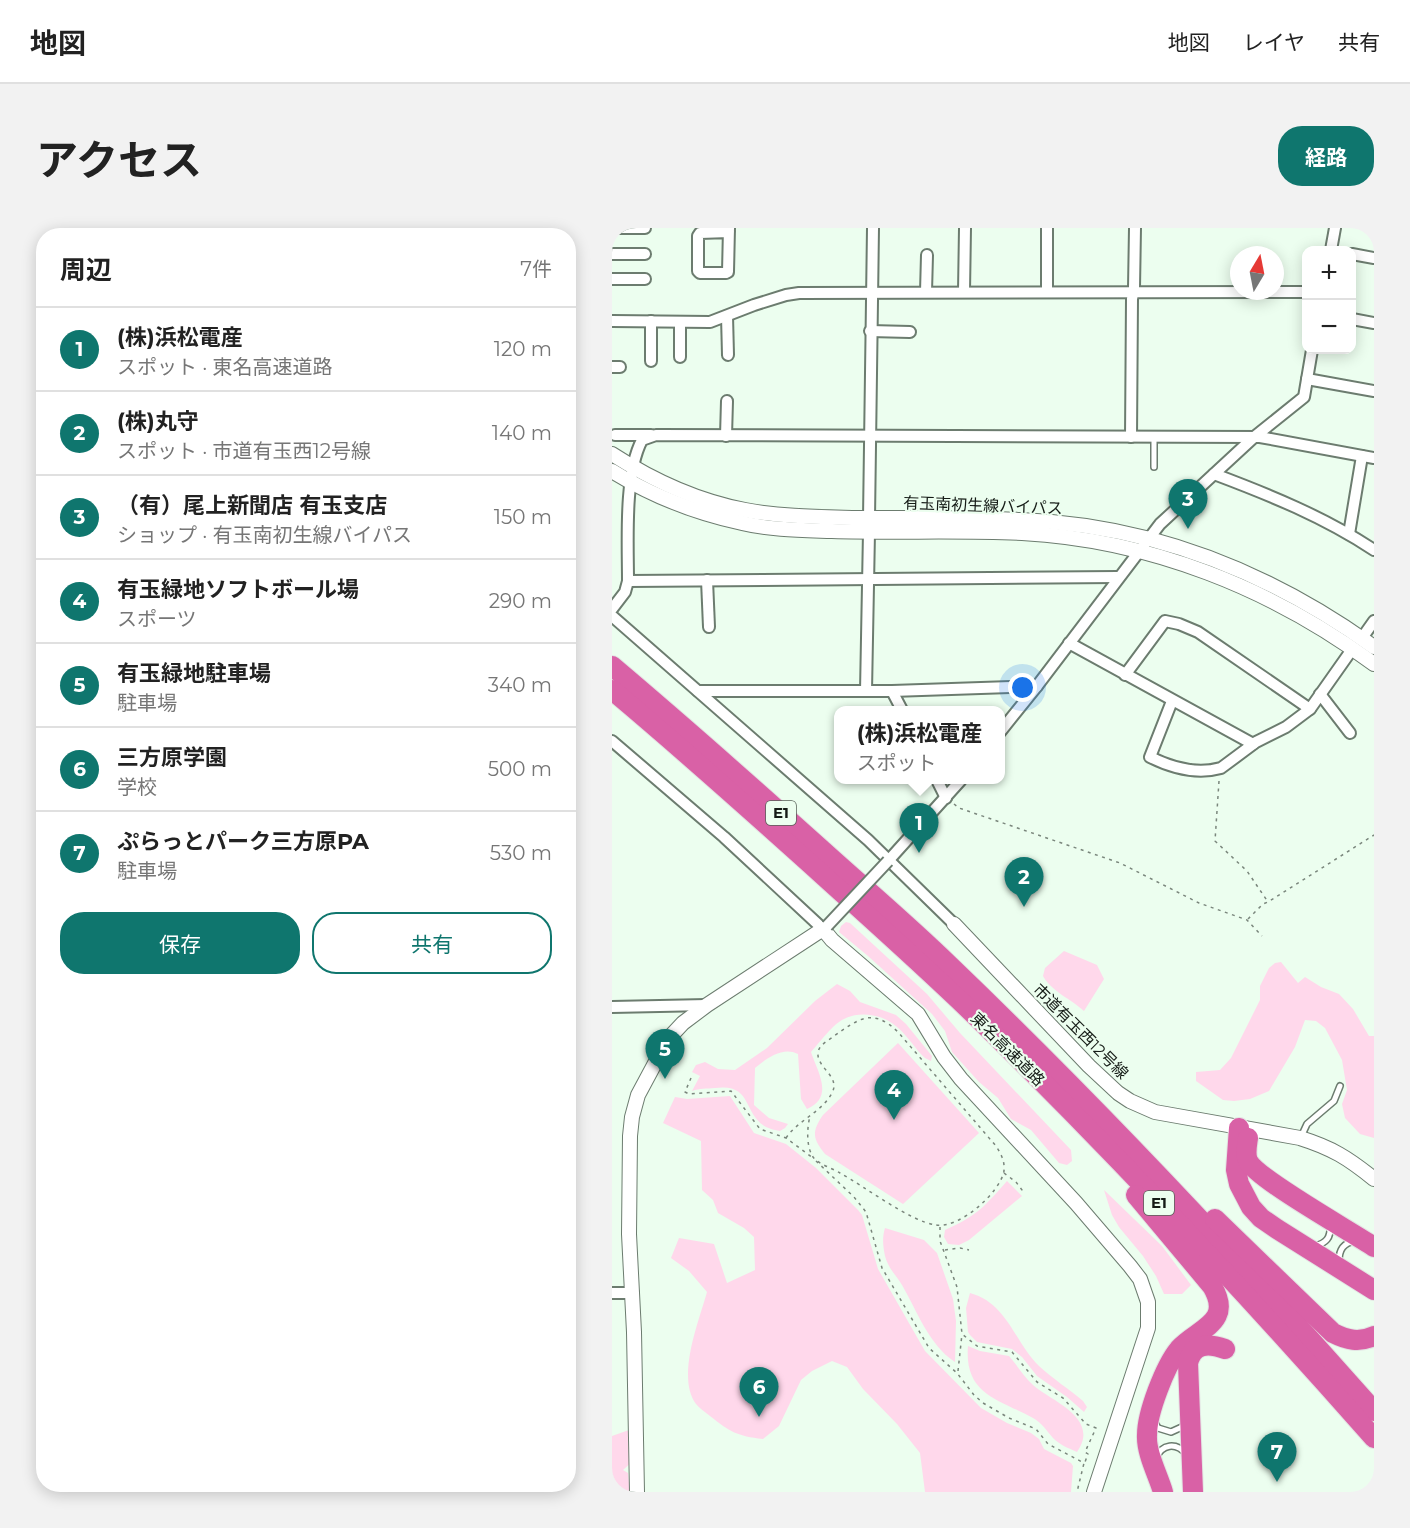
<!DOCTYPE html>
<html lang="ja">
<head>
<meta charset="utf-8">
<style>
  :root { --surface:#fff; --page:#f2f2f2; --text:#222; --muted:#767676; --line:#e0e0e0; --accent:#0f766e }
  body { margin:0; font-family:Montserrat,"Noto Sans JP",sans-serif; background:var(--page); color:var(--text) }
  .controls { position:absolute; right:18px; top:18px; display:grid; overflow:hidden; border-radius:12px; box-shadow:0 3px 15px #0003 }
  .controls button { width:54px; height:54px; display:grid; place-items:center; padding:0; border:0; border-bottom:2px solid var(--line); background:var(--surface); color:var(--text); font:30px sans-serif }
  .compass { position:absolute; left:618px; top:18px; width:54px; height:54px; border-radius:50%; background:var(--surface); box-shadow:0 3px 15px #0003; rotate:10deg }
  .you { position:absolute; left:411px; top:460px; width:21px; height:21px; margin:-15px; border:4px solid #fff; border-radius:50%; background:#1a73e8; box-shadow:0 0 0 9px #1a73e833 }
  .badge { display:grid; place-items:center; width:39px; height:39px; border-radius:50%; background:var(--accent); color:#fff; font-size:20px; font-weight:700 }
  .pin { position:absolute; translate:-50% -50px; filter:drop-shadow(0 2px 3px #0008) }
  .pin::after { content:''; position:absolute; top:32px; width:21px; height:18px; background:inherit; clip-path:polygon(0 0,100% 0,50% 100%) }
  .popup { position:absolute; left:222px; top:478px; width:171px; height:78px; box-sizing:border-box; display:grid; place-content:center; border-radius:12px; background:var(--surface); filter:drop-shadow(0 2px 4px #0005); font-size:20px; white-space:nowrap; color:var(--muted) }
  .popup b { font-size:22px; color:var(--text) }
  .popup::after { content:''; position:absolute; left:50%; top:100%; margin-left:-12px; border:12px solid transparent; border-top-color:var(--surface) }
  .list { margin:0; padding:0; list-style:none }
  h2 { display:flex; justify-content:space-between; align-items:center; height:78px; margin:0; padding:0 24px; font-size:26px }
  h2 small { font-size:20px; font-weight:400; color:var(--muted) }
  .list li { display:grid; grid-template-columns:39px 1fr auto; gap:18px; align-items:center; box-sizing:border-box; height:84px; padding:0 24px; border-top:2px solid var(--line) }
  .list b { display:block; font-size:22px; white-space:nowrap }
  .list p { margin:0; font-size:20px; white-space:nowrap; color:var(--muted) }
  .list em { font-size:20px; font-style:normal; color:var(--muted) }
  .actions { display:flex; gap:12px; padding:18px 24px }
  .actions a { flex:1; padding:14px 0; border:2px solid var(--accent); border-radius:24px; text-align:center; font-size:21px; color:var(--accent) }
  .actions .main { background:var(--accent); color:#fff }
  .map { position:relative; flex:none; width:762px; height:1264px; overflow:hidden; border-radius:24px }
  header { display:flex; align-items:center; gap:36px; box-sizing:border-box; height:84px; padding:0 30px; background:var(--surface); border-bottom:2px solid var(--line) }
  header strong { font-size:28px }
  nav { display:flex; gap:33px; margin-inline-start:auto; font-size:21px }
  .intro { display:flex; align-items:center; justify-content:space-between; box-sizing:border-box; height:144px; padding:0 36px }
  h1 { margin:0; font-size:42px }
  .button { padding:15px 27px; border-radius:24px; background:var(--accent); color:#fff; font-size:21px; font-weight:700 }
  main { display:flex; gap:36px; padding:0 36px }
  aside { flex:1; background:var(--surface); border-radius:24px; box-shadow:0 3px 15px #0003 }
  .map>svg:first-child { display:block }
</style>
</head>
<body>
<header>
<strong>地図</strong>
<nav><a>地図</a><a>レイヤ</a><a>共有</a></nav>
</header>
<div class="intro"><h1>アクセス</h1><a class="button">経路</a></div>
<main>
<aside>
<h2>周辺<small>7件</small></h2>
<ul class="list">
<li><span class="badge">1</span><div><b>(株)浜松電産</b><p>スポット · 東名高速道路</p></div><em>120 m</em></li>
<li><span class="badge">2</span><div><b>(株)丸守</b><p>スポット · 市道有玉西12号線</p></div><em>140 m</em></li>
<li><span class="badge">3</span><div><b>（有）尾上新聞店 有玉支店</b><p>ショップ · 有玉南初生線バイパス</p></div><em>150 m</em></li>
<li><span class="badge">4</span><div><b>有玉緑地ソフトボール場</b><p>スポーツ</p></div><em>290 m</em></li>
<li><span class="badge">5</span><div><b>有玉緑地駐車場</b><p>駐車場</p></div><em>340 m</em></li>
<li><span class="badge">6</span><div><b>三方原学園</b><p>学校</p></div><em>500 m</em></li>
<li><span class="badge">7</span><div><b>ぷらっとパーク三方原PA</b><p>駐車場</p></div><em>530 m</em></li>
</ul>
<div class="actions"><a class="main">保存</a><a>共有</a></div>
</aside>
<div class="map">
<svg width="762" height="1264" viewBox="0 0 762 1264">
  <rect width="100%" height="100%" fill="#ecfeef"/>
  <g fill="#ffd8eb">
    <polygon points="234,694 238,695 315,766 348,805 459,922 460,933 455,937 447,935 419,902 399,891 386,870 367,854 340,824 333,803 320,786 256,728 227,704 229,698"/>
    <path d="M452,723L485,737L492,751L472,783C459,771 439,763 431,748L433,740Z"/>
    <polygon points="669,734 686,755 693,749 709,759 727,766 741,781 757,808 762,808 762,910 748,906 733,890 730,876 735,862 730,832 713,800 704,793 693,792 683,819 657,863 638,871 622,873 611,872 584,853 584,844 608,842 619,830 648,772 648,758 657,740 663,735"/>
    <path d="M225,756L238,763L248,774L284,787L294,796L320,828L319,833L313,830C303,821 296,808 285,799C272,787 249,782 232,791C221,796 208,814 199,824C205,843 223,869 195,881L189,871L186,826C171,818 155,830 143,840L142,877L157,890L176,896L173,900L168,903C163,902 158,901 154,899C130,885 141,855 103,860C94,861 88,860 80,863L88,848L80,844L84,837L93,834L106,841L123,842L155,820L203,773Z"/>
    <path d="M286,815L367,905L291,976L213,926C201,911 199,904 211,887Z"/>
    <path d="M118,868L142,905L174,916L204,940L246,982L250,987L266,1041L313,1123L369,1180L395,1195L419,1205L427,1211L432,1221L459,1235L461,1238L459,1264H313L308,1225L285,1196L251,1161L235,1139L220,1133L200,1143L189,1152L167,1198L151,1211C125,1208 118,1204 98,1188C93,1184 87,1180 84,1176C64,1149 87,1093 95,1064L77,1043L59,1030L67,1010L102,1016L115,1055L143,1042L142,1009L132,1000L106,985L101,972L90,962L89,913L51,895L63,869L75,871Z"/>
    <path d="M395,953L410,968L357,1012L347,1017L336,1016L332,1009L333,1002C366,987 372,979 395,953Z"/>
    <polygon points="492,962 550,1018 579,1057 570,1066 552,1066 544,1048 531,1028 507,999 500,987"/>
    <path d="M273,1000L312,1012L325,1025L341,1071L344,1093L343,1134C317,1117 305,1083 290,1057C284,1047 276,1040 273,1028C271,1018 270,1010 273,1000Z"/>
    <path d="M358,1065C395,1075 402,1113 427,1138C441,1151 457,1161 471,1173L475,1179L472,1184L455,1169L425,1148L410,1129L400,1121L365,1114L358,1107L356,1104L354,1080Z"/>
    <path d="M356,1118L368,1123L397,1128C405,1137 412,1149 421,1157C439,1173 489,1190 465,1224C456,1220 448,1217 441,1210C435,1203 430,1195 421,1190C387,1171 352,1167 356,1118Z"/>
    <polygon points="17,1202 21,1211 21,1233 11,1242 16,1245 18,1264 0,1264 0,1208"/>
  </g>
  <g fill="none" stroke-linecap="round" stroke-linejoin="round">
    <defs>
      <g id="service">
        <polyline points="542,210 542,239"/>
        <polyline points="689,909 695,896 722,873 728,858"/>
        <path d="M703,1018C714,1015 719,1010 718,998"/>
        <path d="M727,1033C727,1022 731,1015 743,1013"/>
        <polyline points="542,1193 546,1200 559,1204 570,1199 572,1196"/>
        <path d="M544,1230C550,1216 564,1214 574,1226"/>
      </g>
      <g id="minor">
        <polyline points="0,0 33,0"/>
        <polyline points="117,4 88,5 86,8 86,43 88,45 114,45 116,44 117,0"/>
        <polyline points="719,22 723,0"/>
        <polyline points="0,26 33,26"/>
        <polyline points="740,26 762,30"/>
        <polyline points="0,51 33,51"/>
        <polyline points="314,64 315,27"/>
        <polyline points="352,64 353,0"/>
        <polyline points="435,64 435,0"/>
        <polyline points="115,88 116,127"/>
        <polyline points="740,91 762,95"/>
        <polyline points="0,93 98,94 142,77 174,67 187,65 694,64"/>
        <polyline points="39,93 39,133"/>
        <polyline points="68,94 68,129"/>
        <polyline points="258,103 298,104"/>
        <polyline points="0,139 8,139"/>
        <polyline points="695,151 762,163"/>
        <polyline points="3,207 39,207"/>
        <polyline points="114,208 115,173"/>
        <polyline points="519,209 520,71 522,60 523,0"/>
        <path d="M602,246C658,267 712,289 762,322"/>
        <polyline points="257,290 261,0"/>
        <polyline points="737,306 750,228"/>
        <path d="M506,349L16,353C16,314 12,246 30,212L44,207L648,209L762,230"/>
        <polyline points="95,352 97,399"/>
        <polyline points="0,381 13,364 16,353"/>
        <polyline points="0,388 256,612 342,696"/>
        <polyline points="750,410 762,393"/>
        <polyline points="457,415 641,516"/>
        <polyline points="513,447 553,393 567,396 586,404 698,481"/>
        <polyline points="86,463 280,463 425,458"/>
        <polyline points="254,463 257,304"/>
        <polyline points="280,463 290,482"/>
        <polyline points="708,466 738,505"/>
        <path d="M560,473L538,529C560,540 584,547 609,540L644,514L674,499L698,481L741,420"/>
        <polyline points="388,504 425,458 548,296 641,210 692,169 700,122"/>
        <polyline points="0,513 112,609 211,701 215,698"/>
        <polyline points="325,552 334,570"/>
        <polyline points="276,633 349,552"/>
        <polyline points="0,779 95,777"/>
        <polyline points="0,1065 21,1065"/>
      </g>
      <g id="tertiary">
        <path d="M0,226C40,252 86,273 133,282C170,289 208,289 246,290C300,290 355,289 409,292C540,297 656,343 762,419"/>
        <path d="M0,243C40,268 84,285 130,295C159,302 190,302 220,303C283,305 347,302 410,305C538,312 659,360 762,436"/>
        <path d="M342,696L477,838L506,865L518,873L543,884L688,910C720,920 736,930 762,951"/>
        <polyline points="25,1264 22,1104 17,1006 18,908 20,889 26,867 56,811 71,795 95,777 211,701 220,712 306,786 332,829 349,851 464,975 518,1038 528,1051 536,1074 536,1100 482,1264"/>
      </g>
      <g id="motorway">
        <path d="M0,438C71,498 141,560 210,622C252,660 296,697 337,737C485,879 626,1029 762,1183"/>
        <path d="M0,462C73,523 143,586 214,650C267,698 321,746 372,796C507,929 637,1068 762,1210"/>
        <polyline points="627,900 624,942 627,956 639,979 649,990 665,1001 762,1062"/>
        <path d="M636,910C635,917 633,926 636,933C645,951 740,1004 762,1019"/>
        <path d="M524,967L600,1058C622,1095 586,1100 567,1121C553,1138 535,1185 535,1207C534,1225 546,1247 551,1264"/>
        <path d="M603,991L721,1105C735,1112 747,1115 762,1108"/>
        <path d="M581,1264L576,1135C581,1115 596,1115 613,1121"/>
      </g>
    </defs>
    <use href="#service" stroke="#6c7c6f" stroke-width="8"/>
    <use href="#minor" stroke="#6c7c6f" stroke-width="14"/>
    <use href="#tertiary" stroke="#6c7c6f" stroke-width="16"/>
    <use href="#motorway" stroke="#e3e4e3" stroke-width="22"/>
    <g stroke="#7a867c" stroke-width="1.5" stroke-dasharray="3 4.5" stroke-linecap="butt">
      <polyline points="607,553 603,613 635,643 656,674"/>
      <polyline points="342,576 347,580 508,635 587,675 635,692 650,708"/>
      <polyline points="636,691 651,676 656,674 762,607"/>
      <polyline points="79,850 73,864 77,866 119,863 148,901 174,910 201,930"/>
      <path d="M174,910C186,892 209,885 220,865C229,848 204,840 206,824C208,816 216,813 222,808C247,791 260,779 286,804L384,918C389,926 393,933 392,943C388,965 347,1001 324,997C299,994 252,958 228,945C220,940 206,936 201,929C194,918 195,900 198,888"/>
      <polyline points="204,933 242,969 254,984 270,1040 317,1120 345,1145 362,1167 371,1175 397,1190 424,1201 436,1216 472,1235 465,1264"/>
      <polyline points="392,945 404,954 413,966"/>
      <polyline points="328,999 328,1013 345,1059 350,1106 365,1118 400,1124 425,1154 451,1170 474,1196 484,1200 473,1224 476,1226 473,1234"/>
      <polyline points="333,1022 348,1020 357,1022"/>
      <polyline points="346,1143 350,1106"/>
    </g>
    <use href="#service" stroke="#fff" stroke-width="5"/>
    <use href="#minor" stroke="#fff" stroke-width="10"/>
    <use href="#tertiary" stroke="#fff" stroke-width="14"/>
    <use href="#motorway" stroke="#d961a6" stroke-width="20"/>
    <defs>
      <polyline id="minor-bridge" points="215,698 276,633"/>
    </defs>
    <use href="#minor-bridge" stroke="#6c7c6f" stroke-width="14" stroke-linecap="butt"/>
    <use href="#minor-bridge" stroke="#fff" stroke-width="10"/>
  </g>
  <g text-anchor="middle" stroke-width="4.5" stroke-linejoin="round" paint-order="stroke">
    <g fill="#ecfeef" stroke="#565f57" stroke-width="1.5">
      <rect x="154" y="573" width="30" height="24" rx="4.5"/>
      <rect x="532" y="963" width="30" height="24" rx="4.5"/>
    </g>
    <g font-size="15" font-weight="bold" fill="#151b16">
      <text x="169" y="590">E1</text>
      <text x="547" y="980">E1</text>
    </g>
    <g font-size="16" fill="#151b16" stroke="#ecfeef">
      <text transform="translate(371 277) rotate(2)" y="6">有玉南初生線バイパス</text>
      <text transform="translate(469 803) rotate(45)" y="6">市道有玉西12号線</text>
      <text transform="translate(396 821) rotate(45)" y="6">東名高速道路</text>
    </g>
  </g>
</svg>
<div class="controls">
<button>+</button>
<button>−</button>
</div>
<svg class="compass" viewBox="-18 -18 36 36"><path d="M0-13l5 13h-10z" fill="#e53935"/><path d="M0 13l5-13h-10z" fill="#767676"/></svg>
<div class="you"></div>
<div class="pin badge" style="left:307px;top:625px">1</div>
<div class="popup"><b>(株)浜松電産</b>スポット</div>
<div class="pin badge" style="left:412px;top:679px">2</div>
<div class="pin badge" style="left:576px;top:301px">3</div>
<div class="pin badge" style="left:282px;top:892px">4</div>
<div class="pin badge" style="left:53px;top:851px">5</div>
<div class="pin badge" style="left:147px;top:1189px">6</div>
<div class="pin badge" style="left:665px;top:1254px">7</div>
</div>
</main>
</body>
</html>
